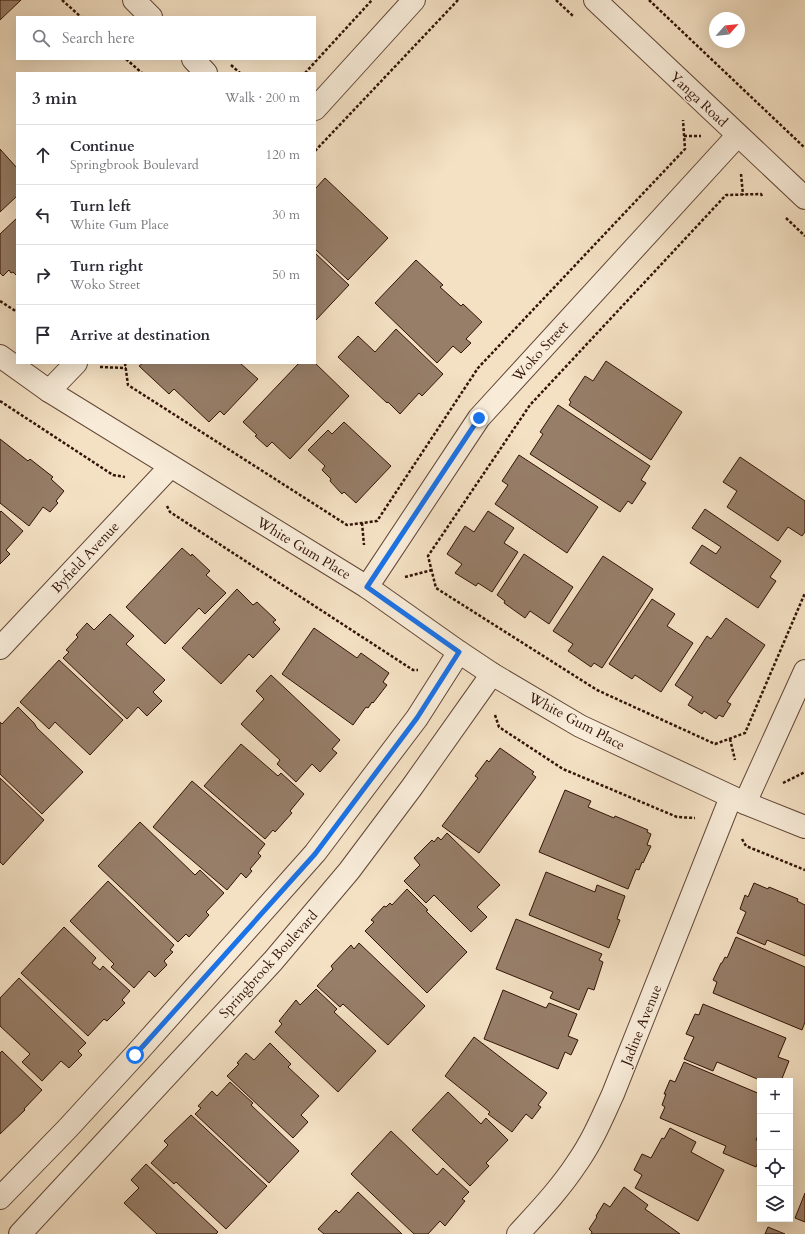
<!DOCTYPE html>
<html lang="en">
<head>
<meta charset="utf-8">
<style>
  :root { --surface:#fff; --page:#f7f7f7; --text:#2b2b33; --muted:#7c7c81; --line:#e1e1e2 }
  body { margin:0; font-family:Cardo,serif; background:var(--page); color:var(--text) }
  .controls { position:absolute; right:12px; bottom:12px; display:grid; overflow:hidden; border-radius:0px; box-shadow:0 4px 16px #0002 }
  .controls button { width:36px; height:36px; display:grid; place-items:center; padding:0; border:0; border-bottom:1px solid var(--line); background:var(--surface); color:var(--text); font:20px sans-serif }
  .compass { position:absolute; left:709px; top:12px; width:36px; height:36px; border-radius:50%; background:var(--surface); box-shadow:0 4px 16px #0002; rotate:63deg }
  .stop { position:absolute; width:12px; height:12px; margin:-9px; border:3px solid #1a73e8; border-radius:50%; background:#fff }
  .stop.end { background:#1a73e8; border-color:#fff; box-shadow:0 1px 4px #0008 }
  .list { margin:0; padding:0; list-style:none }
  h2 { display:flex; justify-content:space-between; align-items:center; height:52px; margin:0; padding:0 16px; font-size:17px }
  h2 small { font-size:13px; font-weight:400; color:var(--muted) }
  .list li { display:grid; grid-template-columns:26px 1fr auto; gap:12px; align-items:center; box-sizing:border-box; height:60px; padding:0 16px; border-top:1px solid var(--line) }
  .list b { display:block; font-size:15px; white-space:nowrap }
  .list p { margin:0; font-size:13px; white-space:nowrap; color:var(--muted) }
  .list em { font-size:13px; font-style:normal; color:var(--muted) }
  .icon { flex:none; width:22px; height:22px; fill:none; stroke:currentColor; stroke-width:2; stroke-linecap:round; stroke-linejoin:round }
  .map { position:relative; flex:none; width:805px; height:1234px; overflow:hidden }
  .search { position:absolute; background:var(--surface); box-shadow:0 4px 16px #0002; left:16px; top:16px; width:300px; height:44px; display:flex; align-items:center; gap:10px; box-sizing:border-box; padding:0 14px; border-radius:0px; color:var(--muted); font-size:15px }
  .panel { position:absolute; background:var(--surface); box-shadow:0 4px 16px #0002; left:16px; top:72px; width:300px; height:292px; border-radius:0px }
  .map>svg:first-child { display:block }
</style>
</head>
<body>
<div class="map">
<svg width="805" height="1234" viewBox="0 0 805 1234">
  <rect width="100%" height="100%" fill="#f4e1c4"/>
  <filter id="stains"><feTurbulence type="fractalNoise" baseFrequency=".005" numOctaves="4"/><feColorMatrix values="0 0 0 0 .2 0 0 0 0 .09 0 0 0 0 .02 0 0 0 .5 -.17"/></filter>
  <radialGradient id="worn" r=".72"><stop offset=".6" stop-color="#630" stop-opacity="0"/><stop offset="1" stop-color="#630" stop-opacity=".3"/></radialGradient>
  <g fill="#977e69" stroke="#321306">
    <polygon points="0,0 21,0 0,20"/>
    <polygon points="0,149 17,168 17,196 0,212"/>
    <polygon points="325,178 388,238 348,280 315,249 315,189"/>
    <polygon points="17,218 17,276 13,272 11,273 9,270 3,276 0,273 0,234"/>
    <polygon points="315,253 349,285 315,321"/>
    <polygon points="416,260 443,285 440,287 461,306 463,304 482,322 466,339 471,343 461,353 453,346 437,363 375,303"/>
    <polygon points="396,329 443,374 422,396 419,393 400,414 388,402 387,403 338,357 358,336 375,352"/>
    <polygon points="606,361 682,412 651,460 569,405 571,402 569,400 585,376 593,381"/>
    <polygon points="143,363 240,363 258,379 224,415 220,411 209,422 174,389 169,394 139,366"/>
    <polygon points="299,363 315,363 349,396 290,459 272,442 267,447 255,436 257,435 243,422"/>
    <polygon points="558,405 650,466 641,480 646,483 632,504 628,501 620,512 530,454 543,434 540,432"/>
    <polygon points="344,422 391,466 356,503 344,492 342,494 330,481 331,479 322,470 325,466 308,450 328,430 332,434"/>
    <polygon points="0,439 28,461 30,459 53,477 51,479 64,491 56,501 58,503 50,512 43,507 29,526 0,503"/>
    <polygon points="519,455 598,507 567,553 495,504 508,485 502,481"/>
    <polygon points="740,457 805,501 805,532 802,536 788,527 778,541 727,507 737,491 723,482"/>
    <polygon points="705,509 781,561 770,577 776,581 758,608 690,563 702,545 716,554 721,547 692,528"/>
    <polygon points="1,511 23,531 6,550 10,554 0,564 0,512"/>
    <polygon points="488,511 514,528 504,543 518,552 492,592 478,583 476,586 455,573 462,564 447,554 465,526 474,532"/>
    <polygon points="182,548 191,556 192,554 210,571 206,575 226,593 205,614 199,608 165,644 126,607"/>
    <polygon points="524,554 573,587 549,624 530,611 525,618 504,603 505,601 497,595"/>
    <polygon points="603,556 653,589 602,668 594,663 591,667 568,651 573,644 553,631"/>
    <polygon points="237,589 253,605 257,602 276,620 273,622 280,629 253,658 249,654 221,684 182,648"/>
    <polygon points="652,599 675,614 667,626 693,643 661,692 635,675 632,679 609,664"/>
    <polygon points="110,614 134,636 126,644 165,680 153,692 162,701 147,716 138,707 127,719 63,658 69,652 66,650 78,637 76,635 87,623 94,630"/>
    <polygon points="726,618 765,645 727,702 731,704 723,717 719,715 716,719 704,711 702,714 688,705 693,697 675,685 707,636 711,639"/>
    <polygon points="314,628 357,658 361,653 389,673 383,682 387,685 373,703 372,702 368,708 366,707 353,725 282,674"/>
    <polygon points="59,660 123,720 90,755 55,722 49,729 20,702"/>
    <polygon points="271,675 340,740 332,749 337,753 320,772 312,764 296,782 277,764 280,760 241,724 264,699 256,691"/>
    <polygon points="18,707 34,723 37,728 83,772 42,814 0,774 0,722 2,724"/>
    <polygon points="241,744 278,776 281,773 304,794 290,811 292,813 275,832 273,830 265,839 204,786"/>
    <polygon points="500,748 534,772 532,774 536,777 479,853 442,826 478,778 475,776 487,760 489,762"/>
    <polygon points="0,778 44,820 3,865 0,862"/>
    <polygon points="192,781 265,844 258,853 261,856 250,869 252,871 246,878 241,873 227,890 153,827"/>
    <polygon points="565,790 591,801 588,807 614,818 615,816 648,830 647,832 651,834 647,845 651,846 643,863 642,862 639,870 636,869 628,889 539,852"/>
    <polygon points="140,822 195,875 200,870 224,893 206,912 209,915 189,937 186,934 178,942 98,866"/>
    <polygon points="447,833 500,885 477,907 487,917 471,932 434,895 426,903 404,881 420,865 414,858 432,840 434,842 438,837 441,840"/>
    <polygon points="546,872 595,892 597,885 625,896 617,919 620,920 609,948 529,915"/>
    <polygon points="108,881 174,945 170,950 173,952 164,961 167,965 155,977 149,971 134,988 111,967 114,964 70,921"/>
    <polygon points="754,883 768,889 769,887 798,899 797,901 805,905 805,956 767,940 765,945 737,933 746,912 740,909 745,895 748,897"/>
    <polygon points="407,889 428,910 426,911 467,952 427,993 365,931 374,922 371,920 384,906 386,907 390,903 392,905"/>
    <polygon points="516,919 602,954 599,960 603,962 594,990 588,988 579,1010 550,998 553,992 496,969"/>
    <polygon points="64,927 96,958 92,963 100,970 103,966 130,991 122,1000 125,1003 107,1021 104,1019 88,1036 21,973"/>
    <polygon points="736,937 805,967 805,1022 802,1030 713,993 717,982 713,980 721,963 722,963 725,957 727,958"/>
    <polygon points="359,943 425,1006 388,1045 343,1004 340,1007 317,986 333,969 331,966 351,945 354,949"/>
    <polygon points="19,978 86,1043 78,1051 82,1055 69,1068 61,1061 42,1081 22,1062 30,1054 0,1026 0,998"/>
    <polygon points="316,989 337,1009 334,1012 376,1051 338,1092 275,1032 282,1024 279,1021 296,1000 300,1005"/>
    <polygon points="503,990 546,1008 549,1003 577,1014 568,1036 578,1040 571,1055 565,1052 558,1069 484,1039"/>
    <polygon points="703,1004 786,1038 778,1057 789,1061 781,1081 762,1081 717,1062 713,1071 684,1059 694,1037 686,1034 695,1014 699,1015"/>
    <polygon points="474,1037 547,1093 538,1105 541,1107 532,1119 526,1114 512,1132 488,1114 490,1112 445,1076"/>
    <polygon points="270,1043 291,1064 288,1067 319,1096 301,1115 308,1122 293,1138 227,1076 239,1064 237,1063 246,1053 254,1060"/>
    <polygon points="2,1051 42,1090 24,1109 25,1110 0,1134 0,1053"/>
    <polygon points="684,1062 760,1094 760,1131 756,1140 760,1142 760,1157 756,1167 723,1153 726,1146 660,1118 665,1107 662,1105 666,1094 664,1094 670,1080 675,1082"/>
    <polygon points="230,1082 253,1103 251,1105 299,1151 269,1183 195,1114 201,1108 198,1106 212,1091 217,1096"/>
    <polygon points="448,1092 481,1124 486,1118 508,1140 486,1163 489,1166 470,1186 412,1130"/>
    <polygon points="191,1115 267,1186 226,1229 176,1182 174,1184 151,1163 168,1145 164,1141"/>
    <polygon points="670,1128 696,1142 691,1152 724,1170 698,1221 635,1188 642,1175 634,1170 642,1154 651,1158 662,1138 664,1139"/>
    <polygon points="391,1131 437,1175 443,1168 469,1192 462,1199 465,1201 445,1226 440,1221 428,1234 414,1234 351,1174"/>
    <polygon points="146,1164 218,1232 216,1234 157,1234 124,1203 139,1188 131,1180"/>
    <polygon points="624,1187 648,1205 645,1209 680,1234 591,1234 592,1232 589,1229 597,1217 596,1216 604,1203 610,1207"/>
    <polygon points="358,1192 402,1234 324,1234 318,1229 336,1210 339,1213"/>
    <polygon points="805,1193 805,1222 795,1218"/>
    <polygon points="768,1227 785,1234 765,1234"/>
  </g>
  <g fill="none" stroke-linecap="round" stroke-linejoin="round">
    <defs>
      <g id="street">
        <polyline points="134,0 151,17"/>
        <polyline points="595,0 805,198"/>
        <polyline points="193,59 206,73"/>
        <polyline points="315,109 414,0"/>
        <polyline points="0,356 49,391 367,587 459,652 492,674 580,726 745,803 805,827"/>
        <polyline points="49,391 76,363"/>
        <polyline points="367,587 479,418 738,135"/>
        <polyline points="0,648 170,467"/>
        <polyline points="745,803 805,671"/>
        <polyline points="0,1198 68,1128 135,1055 315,853 417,718 459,652"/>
        <polyline points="20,1234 273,961 349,871 412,787 492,674"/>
        <path d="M518,1234C539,1211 560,1189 577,1163C592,1142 602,1118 613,1094L731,797"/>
      </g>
    </defs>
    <use href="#street" stroke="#624636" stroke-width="24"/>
    <g stroke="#321306" stroke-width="2.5" stroke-dasharray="3 2" stroke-linecap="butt">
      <polyline points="62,0 81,17"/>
      <polyline points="556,0 573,16"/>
      <polyline points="649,0 805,148"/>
      <polyline points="126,59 142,73"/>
      <polyline points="231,65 240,73"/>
      <polyline points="305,73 372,0"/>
      <polyline points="684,136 701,136"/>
      <polyline points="315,151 458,0"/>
      <polyline points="741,174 743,195"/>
      <polyline points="762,196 761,194 726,195 530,405 428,556 436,588 597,690 715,744 745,733 805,593"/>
      <polyline points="786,218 805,236"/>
      <polyline points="0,301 17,312"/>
      <polyline points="125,363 128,385 347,525 377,521 478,368 685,149 683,120"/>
      <polyline points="100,367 126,368"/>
      <polyline points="0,401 113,475 125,477"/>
      <polyline points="167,506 170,512 413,670 418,670"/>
      <polyline points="362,523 364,545"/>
      <polyline points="405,577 432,570"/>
      <polyline points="495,715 499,727 563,769 677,817 695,818"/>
      <polyline points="730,739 735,760"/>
      <polyline points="783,783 805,772"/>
      <polyline points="742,839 746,846 805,870"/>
    </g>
    <use href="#street" stroke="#f8ecd9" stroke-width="22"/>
  </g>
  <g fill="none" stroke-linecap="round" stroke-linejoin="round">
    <polyline stroke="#1a73e8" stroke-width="5" points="135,1055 315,854 417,718 459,652 367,587 479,418"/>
  </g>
  <g text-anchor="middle" stroke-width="3" stroke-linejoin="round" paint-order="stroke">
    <g font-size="14" fill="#321306" stroke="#f8ecd9">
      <text transform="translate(699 99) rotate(43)" y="5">Yanga Road</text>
      <text transform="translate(540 351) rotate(-48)" y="5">Woko Street</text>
      <text transform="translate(304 548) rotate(31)" y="5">White Gum Place</text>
      <text transform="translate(85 557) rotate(-47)" y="5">Byfield Avenue</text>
      <text transform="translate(577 721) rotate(28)" y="5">White Gum Place</text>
      <text transform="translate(268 964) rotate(-48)" y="5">Springbrook Boulevard</text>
      <text transform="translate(641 1025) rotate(-68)" y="5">Jadine Avenue</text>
    </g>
  </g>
  <rect width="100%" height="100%" filter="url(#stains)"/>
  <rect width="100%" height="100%" fill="url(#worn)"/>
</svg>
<div class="controls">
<button>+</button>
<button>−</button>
<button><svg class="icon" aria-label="locate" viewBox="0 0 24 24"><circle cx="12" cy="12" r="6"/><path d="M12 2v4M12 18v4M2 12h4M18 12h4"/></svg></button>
<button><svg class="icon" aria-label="layers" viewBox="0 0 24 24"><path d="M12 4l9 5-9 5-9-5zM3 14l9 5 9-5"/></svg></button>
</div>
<svg class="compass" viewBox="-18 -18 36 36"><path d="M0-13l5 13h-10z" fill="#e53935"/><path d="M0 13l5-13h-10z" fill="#7c7c81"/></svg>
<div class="stop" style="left:135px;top:1055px"></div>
<div class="stop end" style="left:479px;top:418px"></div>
<div class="search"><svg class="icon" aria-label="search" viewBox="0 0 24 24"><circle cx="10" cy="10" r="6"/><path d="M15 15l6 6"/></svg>Search here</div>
<section class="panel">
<h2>3 min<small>Walk · 200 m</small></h2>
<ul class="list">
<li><svg class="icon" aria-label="ahead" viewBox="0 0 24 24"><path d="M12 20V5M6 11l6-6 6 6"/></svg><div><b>Continue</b><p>Springbrook Boulevard</p></div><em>120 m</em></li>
<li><svg class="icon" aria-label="left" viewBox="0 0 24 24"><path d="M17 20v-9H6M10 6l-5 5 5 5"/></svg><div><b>Turn left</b><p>White Gum Place</p></div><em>30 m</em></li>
<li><svg class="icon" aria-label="right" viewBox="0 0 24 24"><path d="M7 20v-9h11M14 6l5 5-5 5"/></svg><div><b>Turn right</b><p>Woko Street</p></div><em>50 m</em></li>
<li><svg class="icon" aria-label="arrive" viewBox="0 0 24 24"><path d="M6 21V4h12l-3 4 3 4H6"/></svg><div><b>Arrive at destination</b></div></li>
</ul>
</section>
</div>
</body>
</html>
